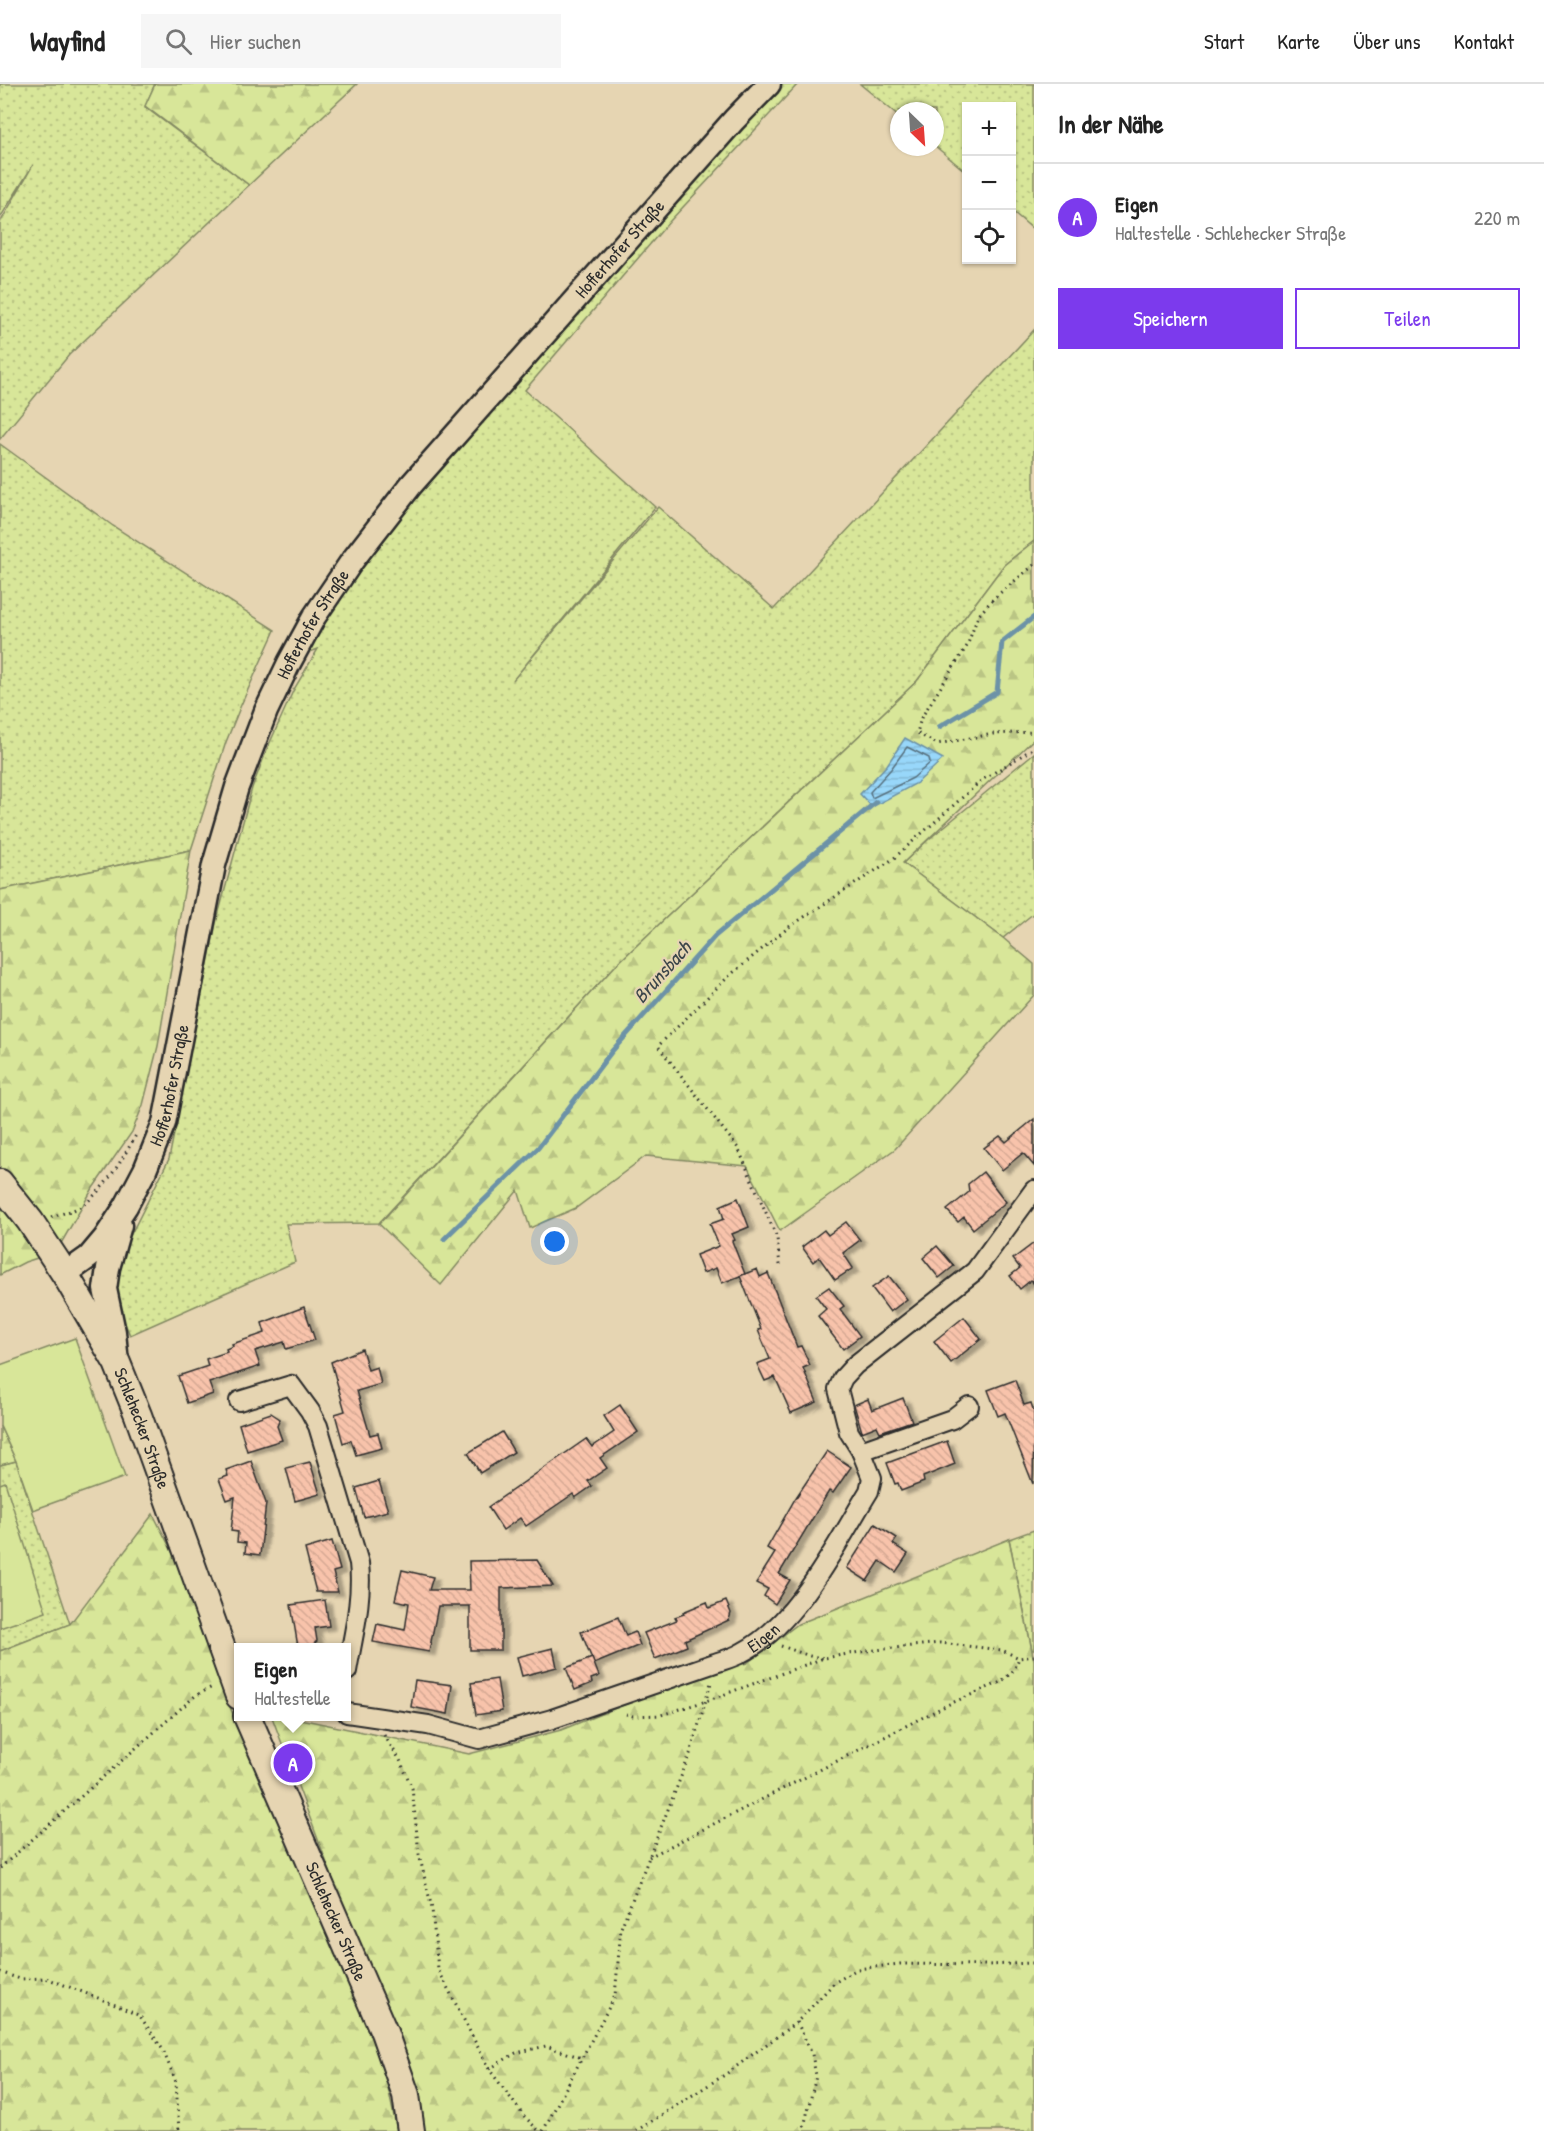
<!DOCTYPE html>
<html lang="de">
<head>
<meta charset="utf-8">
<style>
  :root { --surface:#fff; --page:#f6f6f6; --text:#222; --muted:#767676; --line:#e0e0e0; --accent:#7c3aed }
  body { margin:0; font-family:"Patrick Hand",sans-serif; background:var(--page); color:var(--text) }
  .controls { position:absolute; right:18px; top:18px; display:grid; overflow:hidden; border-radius:0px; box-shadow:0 2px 4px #0004 }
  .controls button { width:54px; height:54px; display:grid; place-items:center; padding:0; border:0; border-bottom:2px solid var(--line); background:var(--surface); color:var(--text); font:30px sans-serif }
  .compass { position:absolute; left:890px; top:18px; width:54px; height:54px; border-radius:50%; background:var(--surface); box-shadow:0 2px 4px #0004; rotate:155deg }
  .you { position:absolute; left:555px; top:1158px; width:21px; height:21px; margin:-15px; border:4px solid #fff; border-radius:50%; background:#1a73e8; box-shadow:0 0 0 9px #1a73e833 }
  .badge { display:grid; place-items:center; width:39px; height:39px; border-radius:50%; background:var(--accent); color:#fff; font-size:20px; font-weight:700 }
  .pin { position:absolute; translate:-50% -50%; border:3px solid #fff; box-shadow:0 2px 6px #0006 }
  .popup { position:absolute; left:234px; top:1559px; width:117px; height:78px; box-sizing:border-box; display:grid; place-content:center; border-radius:0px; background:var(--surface); filter:drop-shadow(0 2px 4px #0005); font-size:20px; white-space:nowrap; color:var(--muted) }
  .popup b { font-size:22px; color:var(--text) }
  .popup::after { content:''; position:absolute; left:50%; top:100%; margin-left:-12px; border:12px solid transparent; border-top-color:var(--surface) }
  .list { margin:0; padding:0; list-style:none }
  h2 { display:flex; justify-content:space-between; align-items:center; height:78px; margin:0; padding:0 24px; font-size:26px }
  h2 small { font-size:20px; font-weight:400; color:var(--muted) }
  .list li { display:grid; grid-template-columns:39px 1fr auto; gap:18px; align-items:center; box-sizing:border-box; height:108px; padding:0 24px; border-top:2px solid var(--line) }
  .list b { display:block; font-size:22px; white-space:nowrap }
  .list p { margin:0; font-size:20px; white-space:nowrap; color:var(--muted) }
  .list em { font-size:20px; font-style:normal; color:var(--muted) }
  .actions { display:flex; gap:12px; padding:18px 24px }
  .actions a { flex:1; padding:14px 0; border:2px solid var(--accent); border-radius:0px; text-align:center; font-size:21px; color:var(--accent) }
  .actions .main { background:var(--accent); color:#fff }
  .icon { flex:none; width:33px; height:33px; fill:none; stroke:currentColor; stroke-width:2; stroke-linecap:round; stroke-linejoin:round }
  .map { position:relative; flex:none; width:1034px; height:2047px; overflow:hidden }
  header { display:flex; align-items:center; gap:36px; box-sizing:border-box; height:84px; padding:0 30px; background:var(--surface); border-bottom:2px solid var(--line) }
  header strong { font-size:28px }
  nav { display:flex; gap:33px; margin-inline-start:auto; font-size:21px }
  .search { width:420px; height:54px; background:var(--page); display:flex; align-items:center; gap:15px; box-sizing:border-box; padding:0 21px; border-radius:0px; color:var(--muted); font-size:22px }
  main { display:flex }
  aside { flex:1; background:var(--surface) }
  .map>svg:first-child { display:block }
</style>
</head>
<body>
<header>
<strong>Wayfind</strong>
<div class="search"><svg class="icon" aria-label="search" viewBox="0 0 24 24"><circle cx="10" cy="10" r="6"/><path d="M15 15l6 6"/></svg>Hier suchen</div>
<nav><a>Start</a><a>Karte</a><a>Über uns</a><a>Kontakt</a></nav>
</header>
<main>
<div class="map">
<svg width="1034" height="2047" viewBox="0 0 1034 2047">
  <defs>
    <pattern id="grass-dots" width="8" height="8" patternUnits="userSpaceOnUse" patternTransform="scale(1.5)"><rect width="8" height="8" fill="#d8e699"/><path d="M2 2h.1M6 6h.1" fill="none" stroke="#bac584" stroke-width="1.8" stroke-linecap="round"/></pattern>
    <pattern id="forest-firs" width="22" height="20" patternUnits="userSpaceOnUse" patternTransform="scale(1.5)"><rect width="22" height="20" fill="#d8e699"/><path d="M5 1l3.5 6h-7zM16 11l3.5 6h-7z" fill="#bac584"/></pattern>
    <pattern id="water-rules" width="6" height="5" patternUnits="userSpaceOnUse" patternTransform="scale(1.5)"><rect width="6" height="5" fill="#98d7fa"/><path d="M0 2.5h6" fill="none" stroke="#83b9d6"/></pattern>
    <pattern id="building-back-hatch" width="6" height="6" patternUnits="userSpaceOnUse" patternTransform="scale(1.5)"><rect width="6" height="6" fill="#f8c3ab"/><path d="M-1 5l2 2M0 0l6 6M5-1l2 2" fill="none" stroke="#d5a893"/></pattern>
    <filter id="shadow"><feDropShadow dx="6" dy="3.5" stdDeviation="1.5" flood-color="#0004"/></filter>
  </defs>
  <rect width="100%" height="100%" fill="#e6d5b2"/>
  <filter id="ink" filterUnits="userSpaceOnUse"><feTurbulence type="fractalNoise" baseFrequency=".0167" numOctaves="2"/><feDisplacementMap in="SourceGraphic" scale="12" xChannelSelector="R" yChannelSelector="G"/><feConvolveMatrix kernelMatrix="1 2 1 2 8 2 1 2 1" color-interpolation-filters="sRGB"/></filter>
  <g filter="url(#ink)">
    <g fill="url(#grass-dots)" stroke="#828862" stroke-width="1.5">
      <polygon points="0,0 155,0 145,23 249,101 69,271 0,355 0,139 33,81 0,134"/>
      <polygon points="782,0 798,0 670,137 525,306 655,423 513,596 658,423 774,525 1034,246 1034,457 1004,481 917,597 616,881 379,1139 286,1140 295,1178 130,1251 117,1221 118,1176 169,1075 216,839 252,704 268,663 293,607 318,565 305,570 378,454"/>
      <polygon points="860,0 1034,0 1034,146 1012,127 1011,22 966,22 966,88 935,62 935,27 899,27 899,32"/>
      <polygon points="0,360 113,442 275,546 241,621 226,658 191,766 0,806"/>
      <polygon points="1034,669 1034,829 1003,854 903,779 929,755"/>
      <polygon points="16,1377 70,1540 0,1567 0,1381"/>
      <polygon points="1034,1446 1034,1566 1032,1566 1009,1455"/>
    </g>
    <g fill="url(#forest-firs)" stroke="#828862" stroke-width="1.5">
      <polygon points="155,0 357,0 249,101 145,22"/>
      <polygon points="1034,457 1034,655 903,779 1003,854 1034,880 1034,911 895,1065 780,1147 747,1082 646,1072 576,1124 530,1144 518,1106 441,1201 379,1140 616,881 917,597 1004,481"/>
      <polygon points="191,766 158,962 143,1021 132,1048 93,1104 56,1168 25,1178 0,1191 0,806"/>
      <polygon points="0,1342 16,1377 0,1381"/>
      <polygon points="153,1430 220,1562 227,1616 372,1953 384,1984 397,2047 0,2047 0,1567 70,1540"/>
      <polygon points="1009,1455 1034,1576 1034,2047 422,2047 355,1854 272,1633 290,1633 469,1670 561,1646 701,1590 747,1579 798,1540"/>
    </g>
    <g fill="#d8e699" stroke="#828862" stroke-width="1.5">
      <polygon points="75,1254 125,1393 33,1426 16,1377 0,1342 0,1281"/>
      <polygon points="5,1398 46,1528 0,1544 0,1400"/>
    </g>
    <polygon fill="url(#water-rules)" stroke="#6c92a7" stroke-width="1.5" points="905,654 943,675 917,699 872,723 860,710 887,681"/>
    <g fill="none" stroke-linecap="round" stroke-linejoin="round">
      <polygon stroke="#57707e" stroke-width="1.5" points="907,663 929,674 930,679 913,694 872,714 870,708 891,685"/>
      <g stroke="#6c92a7" stroke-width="5">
        <polyline points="939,643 997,608 1002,558 1034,533"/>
        <polyline points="444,1155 538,1064 612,967 715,852 876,718"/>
      </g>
    </g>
    <g fill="url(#building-back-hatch)" stroke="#2b2b2b" stroke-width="1.5" filter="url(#shadow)">
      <polygon points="1034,1035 1034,1082 1023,1069 1002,1086 984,1064 1000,1052 1006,1058"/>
      <polygon points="983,1088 1006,1118 973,1145 964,1133 958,1138 947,1126 969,1108 968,1100"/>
      <polygon points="738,1114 749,1143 732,1150 735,1156 732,1157 745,1190 722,1199 716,1184 703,1189 696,1171 719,1162 710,1140 724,1135 720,1122"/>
      <polygon points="846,1138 860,1156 843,1169 853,1184 835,1196 819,1173 813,1178 802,1163 824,1146 828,1151"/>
      <polygon points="1034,1159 1034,1200 1031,1196 1020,1205 1010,1192 1020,1184 1013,1175"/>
      <polygon points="937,1162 954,1182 939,1194 923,1174"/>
      <polygon points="757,1185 760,1193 768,1189 797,1263 801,1262 810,1281 803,1284 817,1318 791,1329 775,1293 765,1297 757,1280 770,1275 758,1246 761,1245 740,1192"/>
      <polygon points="889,1192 907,1215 890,1228 872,1204"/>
      <polygon points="829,1203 844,1222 840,1225 860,1252 843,1265 818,1232 826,1225 816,1212"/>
      <polygon points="304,1223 315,1256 286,1265 284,1258 255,1267 260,1282 209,1299 213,1310 187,1319 178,1292 208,1282 206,1275 227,1268 226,1265 233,1262 232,1260 265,1249 262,1239"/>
      <polygon points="964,1233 981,1255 951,1279 934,1257"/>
      <polygon points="362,1265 368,1286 377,1283 381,1300 357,1307 370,1351 378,1349 382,1364 356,1371 351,1356 343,1359 335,1330 345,1327 331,1278"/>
      <polygon points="1015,1296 1024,1321 1031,1319 1034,1328 1033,1400 1005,1329 998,1332 988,1306"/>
      <polygon points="903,1314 912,1337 880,1348 877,1342 862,1348 854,1321 868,1315 872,1326"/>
      <polygon points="620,1321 638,1348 600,1374 607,1384 588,1397 592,1402 575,1414 573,1410 526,1442 520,1434 503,1446 488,1423 586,1355 592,1363 614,1348 604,1332"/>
      <polygon points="271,1329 280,1335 277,1342 282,1356 247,1367 239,1340"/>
      <polygon points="502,1348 514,1368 480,1389 468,1369"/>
      <polygon points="947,1357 955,1380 923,1393 924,1398 901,1407 898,1399 895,1400 887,1379"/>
      <polygon points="827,1367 851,1383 833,1409 829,1407 779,1490 790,1496 775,1520 764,1512 768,1505 756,1499 775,1469 767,1464 795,1415"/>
      <polygon points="251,1377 266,1419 260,1471 245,1469 246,1459 237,1458 238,1448 231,1447 235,1413 227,1416 219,1395 228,1392 226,1386"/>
      <polygon points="310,1378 320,1410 295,1417 286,1384"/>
      <polygon points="379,1397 388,1427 364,1433 356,1404"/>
      <polygon points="875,1440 897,1454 893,1460 908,1470 896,1488 880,1477 867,1497 847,1484"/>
      <polygon points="332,1457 340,1486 333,1488 338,1508 316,1508 305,1465"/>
      <polygon points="537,1476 553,1502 501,1504 501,1566 470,1566 470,1522 438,1522 429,1568 373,1558 377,1540 405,1546 409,1519 395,1516 402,1486 433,1493 429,1506 470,1506 469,1477"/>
      <polygon points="325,1516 329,1542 315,1544 317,1557 310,1563 298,1563 291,1521"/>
      <polygon points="726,1517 731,1529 729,1536 685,1556 687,1562 655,1575 644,1549 677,1536 675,1533 684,1530 683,1528 707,1518 709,1524"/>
      <polygon points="618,1533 626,1552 635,1548 640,1561 594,1580 581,1548"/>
      <polygon points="553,1564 557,1583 522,1592 517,1573"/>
      <polygon points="592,1574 599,1592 591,1595 592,1599 575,1606 566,1584"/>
      <polygon points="497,1595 502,1627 476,1631 471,1599"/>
      <polygon points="415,1596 452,1601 448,1630 411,1623"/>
    </g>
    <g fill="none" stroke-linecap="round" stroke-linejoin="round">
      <defs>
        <g id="minor">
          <path d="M239,1317L291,1301L310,1327L318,1342L359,1479C363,1516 353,1551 347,1587"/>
          <polyline points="861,1367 952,1335 969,1322"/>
          <path id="s1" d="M347,1629L428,1641L479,1655L552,1635L715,1579C723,1576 733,1574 741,1569C797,1541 837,1459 869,1407L872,1394L861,1367L849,1348L838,1305L843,1294L855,1281L975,1187L1034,1106"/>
        </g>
        <g id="tertiary">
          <path id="s2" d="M65,1190L89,1173L105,1154L126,1122L145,1086L164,1039L214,781L237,703L266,627L289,579L314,533L352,477L411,401L734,36L769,0"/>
          <polyline points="117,1279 114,1248 105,1205 108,1184 120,1141"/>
        </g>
        <g id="secondary">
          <path id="s3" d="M0,1099L30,1137L65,1190L117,1279L138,1331L239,1612"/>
          <path id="s4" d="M247,1632L384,1948L406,2011L411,2047"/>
        </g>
      </defs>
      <use href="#minor" stroke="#2b2b2b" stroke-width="22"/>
      <use href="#tertiary" stroke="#2b2b2b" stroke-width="27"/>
      <use href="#secondary" stroke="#2b2b2b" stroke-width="30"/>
      <g stroke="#2b2b2b" stroke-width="3" stroke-dasharray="1.5 4.5" stroke-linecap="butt">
        <polyline points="1034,481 994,514 978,532 967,562 921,634 917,649 937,660 993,650 1034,648"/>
        <path d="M51,1133C60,1130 69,1128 78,1124C102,1111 123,1074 136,1051"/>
        <polyline points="780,1181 777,1154 738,1064 658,962 729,892 789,843 893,775 982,696 1034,664"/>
        <polyline points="781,1562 810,1572 824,1574"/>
        <polyline points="626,1630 633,1632 661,1631 706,1617 824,1574 866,1567 940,1559 1002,1566 1019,1574 1034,1572"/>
        <polyline points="384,1651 400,1676 412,1704 419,1770 432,1825 438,1885 489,1985 524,2032 539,2047"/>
        <polyline points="649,1773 947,1621 1001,1598 1014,1586 1019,1574"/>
        <polyline points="0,1784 195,1612 214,1602"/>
        <polyline points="0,1888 20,1895 46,1894 111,1919 140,1932 163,1966 176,1998 179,2047"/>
        <polyline points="797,1938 812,1970 816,1992 803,2047"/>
        <polyline points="489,1985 516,1969 546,1962 582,1974"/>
        <polyline points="543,2047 615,1912 621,1844 690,1670 711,1599"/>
        <polyline points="636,2047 726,1990 797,1938 834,1899 857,1885 900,1880 987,1881 1034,1879"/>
      </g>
      <use href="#minor" stroke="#e6d5b2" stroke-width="18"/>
      <use href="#tertiary" stroke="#e6d5b2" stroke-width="22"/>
      <use href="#secondary" stroke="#e6d5b2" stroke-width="26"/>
    </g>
  </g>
  <g text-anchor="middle" stroke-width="4.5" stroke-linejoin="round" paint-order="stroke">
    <g font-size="18" fill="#2b2b2b" stroke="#e6d5b2">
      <text dy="6" stroke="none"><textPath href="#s2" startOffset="1194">Hofferhofer Straße</textPath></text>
      <text dy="6" stroke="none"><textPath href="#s2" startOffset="708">Hofferhofer Straße</textPath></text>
      <text dy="6" stroke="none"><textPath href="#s2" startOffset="222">Hofferhofer Straße</textPath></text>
      <text dy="6" stroke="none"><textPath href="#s3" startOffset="285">Schlehecker Straße</textPath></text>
      <text dy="6" stroke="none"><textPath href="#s1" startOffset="438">Eigen</textPath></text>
      <text dy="6" stroke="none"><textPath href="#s4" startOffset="224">Schlehecker Straße</textPath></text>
    </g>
    <g font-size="20" font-style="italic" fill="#3b454a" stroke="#e6d5b2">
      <text transform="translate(662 888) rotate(-48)" y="7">Brunsbach</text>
    </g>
  </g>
</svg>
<div class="controls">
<button>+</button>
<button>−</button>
<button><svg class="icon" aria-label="locate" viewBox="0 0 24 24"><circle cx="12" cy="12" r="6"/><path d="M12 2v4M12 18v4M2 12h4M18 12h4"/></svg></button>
</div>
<svg class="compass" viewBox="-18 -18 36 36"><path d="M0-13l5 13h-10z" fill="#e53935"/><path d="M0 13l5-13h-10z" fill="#767676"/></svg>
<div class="you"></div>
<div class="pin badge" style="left:293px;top:1679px">A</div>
<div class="popup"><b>Eigen</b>Haltestelle</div>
</div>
<aside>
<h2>In der Nähe<small></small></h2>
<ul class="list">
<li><span class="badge">A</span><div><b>Eigen</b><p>Haltestelle · Schlehecker Straße</p></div><em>220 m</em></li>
</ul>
<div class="actions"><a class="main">Speichern</a><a>Teilen</a></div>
</aside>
</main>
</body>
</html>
